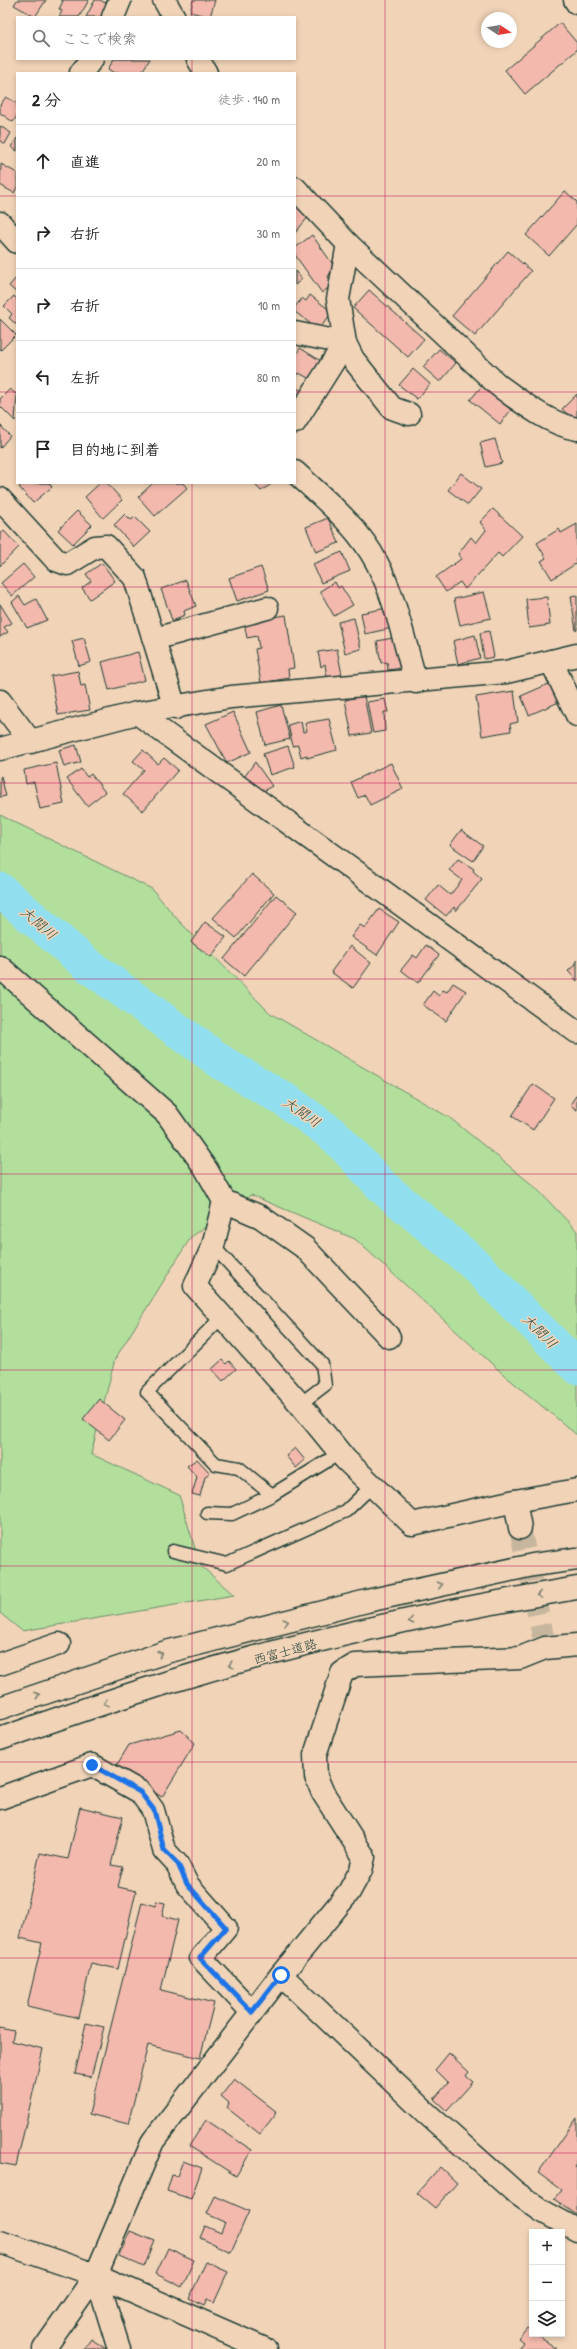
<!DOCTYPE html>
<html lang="ja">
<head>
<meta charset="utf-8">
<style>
  :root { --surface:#fff; --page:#f6f6f6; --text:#222; --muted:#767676; --line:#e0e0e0 }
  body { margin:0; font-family:"Patrick Hand","Klee One",sans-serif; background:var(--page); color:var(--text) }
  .controls { position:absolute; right:12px; bottom:12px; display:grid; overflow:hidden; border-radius:0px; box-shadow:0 2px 6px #0003 }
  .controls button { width:36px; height:36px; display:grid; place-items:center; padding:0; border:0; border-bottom:1px solid var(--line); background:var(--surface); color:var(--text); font:20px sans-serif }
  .compass { position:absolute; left:481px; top:12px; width:36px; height:36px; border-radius:50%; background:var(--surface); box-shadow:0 2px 6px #0003; rotate:102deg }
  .stop { position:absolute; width:12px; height:12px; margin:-9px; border:3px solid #1a73e8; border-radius:50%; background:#fff }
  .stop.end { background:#1a73e8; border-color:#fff; box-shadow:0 1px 4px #0008 }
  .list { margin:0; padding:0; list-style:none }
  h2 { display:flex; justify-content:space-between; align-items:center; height:52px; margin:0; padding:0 16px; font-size:17px }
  h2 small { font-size:13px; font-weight:400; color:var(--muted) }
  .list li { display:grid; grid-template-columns:26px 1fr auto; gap:12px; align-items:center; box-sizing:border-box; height:72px; padding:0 16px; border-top:1px solid var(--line) }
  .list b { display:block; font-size:15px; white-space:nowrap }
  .list em { font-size:13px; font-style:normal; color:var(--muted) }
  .icon { flex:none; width:22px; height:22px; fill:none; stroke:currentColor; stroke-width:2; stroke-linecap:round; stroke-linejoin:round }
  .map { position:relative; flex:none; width:577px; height:2349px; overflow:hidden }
  .search { position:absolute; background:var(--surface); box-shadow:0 2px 6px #0003; left:16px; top:16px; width:280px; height:44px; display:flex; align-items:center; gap:10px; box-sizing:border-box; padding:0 14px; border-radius:0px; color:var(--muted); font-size:15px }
  .panel { position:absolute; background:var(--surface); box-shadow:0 2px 6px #0003; left:16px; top:72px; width:280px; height:412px; border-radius:0px }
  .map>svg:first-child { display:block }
</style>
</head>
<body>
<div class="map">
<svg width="577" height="2349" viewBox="0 0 577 2349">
  <rect width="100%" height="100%" fill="#f1d4b8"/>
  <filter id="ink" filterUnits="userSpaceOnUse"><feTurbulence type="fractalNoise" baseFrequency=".025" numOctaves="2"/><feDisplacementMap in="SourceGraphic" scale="8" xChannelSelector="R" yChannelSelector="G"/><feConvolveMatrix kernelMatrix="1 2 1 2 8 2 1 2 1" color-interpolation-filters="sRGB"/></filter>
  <g filter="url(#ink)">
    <polygon fill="#b3df9d" stroke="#698e68" points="0,815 152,889 178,920 270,1013 450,1118 535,1187 577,1231 577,1435 503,1374 355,1239 251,1195 191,1237 115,1359 91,1454 179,1495 200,1565 234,1595 22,1631 0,1613"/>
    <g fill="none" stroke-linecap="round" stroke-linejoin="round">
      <polyline stroke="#90deee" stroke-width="35" points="0,890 89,966 224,1064 287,1101 335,1136 383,1187 472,1262 577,1367"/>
    </g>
    <g fill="#f3b9ad" stroke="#1f3d34">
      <polygon points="17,0 46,0 35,17 14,5"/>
      <polygon points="61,0 89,0 79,17 59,17 62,11 59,9 63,1"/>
      <polygon points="95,0 100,0 111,6 105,17 86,17"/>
      <polygon points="193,0 215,0 210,17 190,12"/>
      <polygon points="560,23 577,43 577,50 525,94 505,70"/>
      <polygon points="114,59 150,59 141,73 114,73 108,69"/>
      <polygon points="6,97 17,103 17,116 13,122 0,113 0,105"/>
      <polygon points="0,126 11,133 5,144 0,141"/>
      <polygon points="17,138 17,151 11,147"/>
      <polygon points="1,164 17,173 17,187 14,193 0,185"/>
      <polygon points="565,191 577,202 577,224 549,256 526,235"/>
      <polygon points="295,205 309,216 295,233"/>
      <polygon points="312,235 334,266 328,277 333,284 322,293 295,255 295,248"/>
      <polygon points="508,251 531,271 475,336 452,316"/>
      <polygon points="295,271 302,279 295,285"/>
      <polygon points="17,277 17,293 9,286"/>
      <polygon points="369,290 424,339 408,357 353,308"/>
      <polygon points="310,295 332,312 319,330 295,312 295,307 302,298 306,301"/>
      <polygon points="14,296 17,299 17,325 9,318 12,314 4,306"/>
      <polygon points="0,319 16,335 1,350 0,349"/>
      <polygon points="300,348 321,361 310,379 299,373 295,378 295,357"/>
      <polygon points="439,349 456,363 440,382 423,367"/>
      <polygon points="413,369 430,384 417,399 399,385"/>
      <polygon points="482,386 511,410 500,424 470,400"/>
      <polygon points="295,387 302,391 295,404"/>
      <polygon points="10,389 17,395 15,421 0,406 0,399"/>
      <polygon points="577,394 577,420 576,422 562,409"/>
      <polygon points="0,425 10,436 0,448"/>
      <polygon points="495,439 502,463 486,467 480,443"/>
      <polygon points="461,473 481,489 468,505 448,490"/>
      <polygon points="24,483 49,483 52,487 33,503 19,487"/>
      <polygon points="100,483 107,483 122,500 103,518 85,497"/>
      <polygon points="153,483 183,483 187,488 155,516 138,497"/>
      <polygon points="253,483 273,483 261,491"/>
      <polygon points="493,509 522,536 502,557 498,553 465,589 460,582 446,592 436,577 461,559 458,554 471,537 476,543 486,530 480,522"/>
      <polygon points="77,511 92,525 73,544 58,530"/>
      <polygon points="125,514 131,520 135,517 150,532 134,547 114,525"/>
      <polygon points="328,518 339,543 316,552 306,527"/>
      <polygon points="577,524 577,557 575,559 577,563 552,579 541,561 546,558 537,543 559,529 561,533"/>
      <polygon points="4,531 19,547 0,566 0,534"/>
      <polygon points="342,552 350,571 321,583 313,564"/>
      <polygon points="102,563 115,581 90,599 82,588 91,581 86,574"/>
      <polygon points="23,564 34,577 12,596 1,583"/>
      <polygon points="261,567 269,590 237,601 229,578"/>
      <polygon points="186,580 196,606 184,611 185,615 172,620 161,589"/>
      <polygon points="335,582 338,588 341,586 353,605 334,616 320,591"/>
      <polygon points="484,592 491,618 460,625 454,599"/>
      <polygon points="577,595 577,630 576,631 571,596"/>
      <polygon points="19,596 25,605 36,599 47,620 27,628 12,602"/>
      <polygon points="547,597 550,625 529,628 526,599"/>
      <polygon points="0,604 12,623 4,627 8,632 0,637"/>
      <polygon points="387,608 392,628 365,634 361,613"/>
      <polygon points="286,615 294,668 288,669 289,678 261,683 255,649 259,648 257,636 247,638 244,622"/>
      <polygon points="354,618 361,649 345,653 338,622"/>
      <polygon points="489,631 494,657 484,659 480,633"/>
      <polygon points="475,635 480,658 458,664 453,641"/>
      <polygon points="398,637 403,668 388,670 387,662 381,663 377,641"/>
      <polygon points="84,638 91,662 79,666 72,641"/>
      <polygon points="337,649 342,675 327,678 325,664 321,667 318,652"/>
      <polygon points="138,652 145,680 109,690 102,662"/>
      <polygon points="78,671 81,686 85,685 90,710 58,715 51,676"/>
      <polygon points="551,683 559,702 529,715 521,696"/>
      <polygon points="514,691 518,722 510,724 511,731 482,736 476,697"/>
      <polygon points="364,696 371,733 352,736 345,700"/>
      <polygon points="385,699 388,712 384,712 385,731 373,733 367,702"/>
      <polygon points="281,705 290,739 265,745 257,712"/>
      <polygon points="233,712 251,752 227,763 206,724"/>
      <polygon points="329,719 337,750 307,758 307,755 301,757 298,745 293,746 288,725 301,721 303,732 307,731 305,723"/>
      <polygon points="76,745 81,762 64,767 59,750"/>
      <polygon points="288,746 295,767 270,775 263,754"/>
      <polygon points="143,750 158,764 164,758 178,770 143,811 123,794 144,770 133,761"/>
      <polygon points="255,762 272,786 261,793 242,780"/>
      <polygon points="56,763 64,804 40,809 34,782 26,784 24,770"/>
      <polygon points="391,763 403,789 370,805 365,795 358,798 351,782"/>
      <polygon points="81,769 87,777 91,774 105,792 87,806 67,779"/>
      <polygon points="1,776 6,796 0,797 0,777"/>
      <polygon points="461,830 483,846 473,861 450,845"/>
      <polygon points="458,859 474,869 473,871 482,879 456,911 454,907 446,916 426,900 438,885 450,895 462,880 449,870"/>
      <polygon points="252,874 274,893 236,938 213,918"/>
      <polygon points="276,895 297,912 244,976 224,959"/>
      <polygon points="379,909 399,922 377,955 351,937 360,925 365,928"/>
      <polygon points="205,922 226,937 211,957 191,942"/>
      <polygon points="426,945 439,955 418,983 401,970 413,955 417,958"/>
      <polygon points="350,946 371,963 353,988 331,972"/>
      <polygon points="577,960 577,981 568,971 576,964 575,962"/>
      <polygon points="453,983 466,991 446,1021 423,1005 433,991 439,996 443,990 447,992"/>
      <polygon points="533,1084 554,1098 533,1130 512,1116"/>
      <polygon points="577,1094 577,1110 570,1105"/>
      <polygon points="222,1360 226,1364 229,1361 236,1369 223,1381 212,1369"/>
      <polygon points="99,1399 125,1420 109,1440 83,1419"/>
      <polygon points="295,1448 305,1460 296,1468 286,1456"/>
      <polygon points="197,1459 210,1473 205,1477 200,1496 192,1494 197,1477 187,1466"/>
      <polygon points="181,1730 195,1743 162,1797 115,1768 129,1745"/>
      <polygon points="80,1807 123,1817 111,1865 123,1867 118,1887 136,1891 118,1969 91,1963 79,2018 27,2006 42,1943 20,1938 40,1853 68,1859"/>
      <polygon points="156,1901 165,1903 162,1916 178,1920 161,1990 214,2003 200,2058 148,2045 128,2124 89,2114 142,1902 155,1906"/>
      <polygon points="86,2023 104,2027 91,2077 75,2074"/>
      <polygon points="0,2028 14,2031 12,2041 43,2049 16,2166 0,2163"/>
      <polygon points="449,2053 469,2072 466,2076 473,2082 447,2111 434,2099 448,2083 435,2070"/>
      <polygon points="234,2079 277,2112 260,2134 227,2108 229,2103 221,2096"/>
      <polygon points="577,2118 577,2164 575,2167 577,2169 577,2215 554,2199 561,2190 538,2173"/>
      <polygon points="206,2120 252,2150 236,2176 189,2146"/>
      <polygon points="183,2161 202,2168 191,2199 167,2191 172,2175 177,2176"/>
      <polygon points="440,2167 457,2183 435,2208 417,2193"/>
      <polygon points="215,2196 249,2211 231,2252 200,2238 205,2226 221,2233 225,2222 207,2214"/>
      <polygon points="130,2231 155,2241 144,2267 119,2256"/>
      <polygon points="168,2248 194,2260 182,2287 156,2274"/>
      <polygon points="206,2262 228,2272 214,2303 207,2300 204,2306 189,2299"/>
      <polygon points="527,2327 532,2331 532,2334 536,2334 557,2349 518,2349 523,2342 518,2338"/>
      <polygon points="91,2339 106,2349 84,2349"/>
    </g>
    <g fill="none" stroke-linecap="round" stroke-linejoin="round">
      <polyline stroke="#c7b69e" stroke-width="22" stroke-dasharray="22 11" stroke-linecap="butt" points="520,1528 543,1636"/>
      <defs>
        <g id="service">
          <polyline points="213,1246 322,1364 325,1385 300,1404"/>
          <polyline points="222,1317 147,1392 216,1464 239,1468 272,1495 340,1453"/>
          <polyline points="207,1513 232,1514 272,1495"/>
          <polyline points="173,1551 227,1564 346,1511 372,1486"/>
        </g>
        <g id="minor">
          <polyline points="164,0 174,17"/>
          <polyline points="575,0 577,3"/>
          <polyline points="113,17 120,0"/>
          <polyline points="198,59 206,73"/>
          <polyline points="81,73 92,59"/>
          <path d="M295,188L348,244L498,385C521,402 549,424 577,429"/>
          <polyline points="0,223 17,242"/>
          <polyline points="348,244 338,299 345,343 353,359 392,408 409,414"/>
          <polyline points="295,333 345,343 295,422"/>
          <path d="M295,472C324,499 358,526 377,563C396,599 404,642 416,682"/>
          <polyline points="0,499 56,560 67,564 95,547 106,546 135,578 175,708"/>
          <polyline points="154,639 267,608"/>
          <polyline points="551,661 577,715"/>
          <polyline points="0,701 31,742"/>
          <polyline points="0,967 167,1114 206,1169 224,1201 213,1246 195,1286 300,1404 345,1459 412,1524 515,1501 577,1490"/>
          <polyline points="224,1201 261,1217 305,1248 389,1337"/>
          <polyline points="515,1501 520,1528"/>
          <polyline points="0,1664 59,1644"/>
          <polyline points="0,1798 92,1765 140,1792 153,1810 164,1850 177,1864 187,1884 226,1928 201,1958 252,2012"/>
          <polyline points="281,1975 425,2112 515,2192 542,2211 577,2230"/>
          <polyline points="96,2275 119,2349"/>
          <polyline points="44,2349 96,2275 153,2141 281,1975 349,1892 361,1870 364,1857 323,1793 316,1777 315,1755 342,1673 355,1665 520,1658 545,1648 577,1645"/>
        </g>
        <g id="tertiary">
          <polyline points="137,713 577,1032"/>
          <polyline points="0,749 137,713 231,697 506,672 577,655"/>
          <polyline points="0,2242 96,2275 265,2349"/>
        </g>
        <g id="motorway">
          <polyline points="0,1708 166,1652 367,1601 533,1565 577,1559"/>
          <path d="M0,1739C56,1719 112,1700 169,1682C302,1641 440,1611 577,1588"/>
        </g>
      </defs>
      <use href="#service" stroke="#1f3d34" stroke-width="15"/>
      <use href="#minor" stroke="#1f3d34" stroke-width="25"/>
      <use href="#tertiary" stroke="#1f3d34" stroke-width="25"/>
      <use href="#motorway" stroke="#1f3d34" stroke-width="25"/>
      <use href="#service" stroke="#f1d4b8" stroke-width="12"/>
      <use href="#minor" stroke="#f1d4b8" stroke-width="22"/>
      <use href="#tertiary" stroke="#f1d4b8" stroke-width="22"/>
      <use href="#motorway" stroke="#f1d4b8" stroke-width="22"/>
    </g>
    <defs><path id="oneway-chevron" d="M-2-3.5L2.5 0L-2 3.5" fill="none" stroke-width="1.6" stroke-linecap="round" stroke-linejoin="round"/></defs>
    <g stroke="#7d816f">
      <use href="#oneway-chevron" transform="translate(440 1585) rotate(-12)"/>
      <use href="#oneway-chevron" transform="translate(539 1595) rotate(171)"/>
      <use href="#oneway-chevron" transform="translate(411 1621) rotate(167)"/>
      <use href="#oneway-chevron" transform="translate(286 1622) rotate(-14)"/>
      <use href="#oneway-chevron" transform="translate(160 1654) rotate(-18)"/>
      <use href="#oneway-chevron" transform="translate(231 1665) rotate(165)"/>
      <use href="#oneway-chevron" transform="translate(37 1695) rotate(-19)"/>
      <use href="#oneway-chevron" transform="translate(106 1703) rotate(162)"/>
    </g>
  </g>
  <g fill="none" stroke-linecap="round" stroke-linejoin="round" filter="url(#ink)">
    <polyline stroke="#1a73e8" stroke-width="5" points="92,1765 140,1792 154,1810 164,1850 178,1864 187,1884 226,1928 200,1958 252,2012 281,1975"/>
  </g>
  <path fill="none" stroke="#c2185b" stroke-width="1" stroke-opacity="0.55" d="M192,0V17M385,0V2349M192,59V73M0,196H17M295,196H577M0,392H17M295,392H577M192,483V2349M0,587H577M0,783H577M0,979H577M0,1174H577M0,1370H577M0,1566H577M0,1762H577M0,1958H577M0,2153H577"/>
  <g text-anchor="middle" stroke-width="3" stroke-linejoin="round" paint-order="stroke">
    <g font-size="13" fill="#1f3d34" stroke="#f1d4b8">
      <text transform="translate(285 1651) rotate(-15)" y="5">西富士道路</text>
    </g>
    <g font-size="14" font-style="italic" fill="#2a4d47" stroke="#f1d4b8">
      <text transform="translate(39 923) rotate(41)" y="5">大間川</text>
      <text transform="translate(302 1112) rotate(35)" y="5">大間川</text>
      <text transform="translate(540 1331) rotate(45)" y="5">大間川</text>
    </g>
  </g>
</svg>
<div class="controls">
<button>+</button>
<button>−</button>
<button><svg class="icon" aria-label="layers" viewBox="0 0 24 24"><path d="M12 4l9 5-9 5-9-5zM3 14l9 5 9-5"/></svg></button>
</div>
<svg class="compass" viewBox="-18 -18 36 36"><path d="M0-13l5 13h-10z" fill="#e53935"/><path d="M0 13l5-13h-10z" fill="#767676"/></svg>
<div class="stop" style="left:281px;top:1975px"></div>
<div class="stop end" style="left:92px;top:1765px"></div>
<div class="search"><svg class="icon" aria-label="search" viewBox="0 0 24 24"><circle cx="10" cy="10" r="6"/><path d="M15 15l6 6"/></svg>ここで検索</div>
<section class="panel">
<h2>2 分<small>徒歩 · 140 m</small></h2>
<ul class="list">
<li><svg class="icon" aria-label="ahead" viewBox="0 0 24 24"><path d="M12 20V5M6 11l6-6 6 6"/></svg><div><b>直進</b></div><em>20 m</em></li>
<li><svg class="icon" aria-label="right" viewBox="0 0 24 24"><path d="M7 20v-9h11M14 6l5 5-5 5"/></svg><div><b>右折</b></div><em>30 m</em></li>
<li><svg class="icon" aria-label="right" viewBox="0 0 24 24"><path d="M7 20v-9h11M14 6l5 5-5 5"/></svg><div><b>右折</b></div><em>10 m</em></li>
<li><svg class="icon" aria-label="left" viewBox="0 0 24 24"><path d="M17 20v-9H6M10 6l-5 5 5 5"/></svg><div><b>左折</b></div><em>80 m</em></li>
<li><svg class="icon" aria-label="arrive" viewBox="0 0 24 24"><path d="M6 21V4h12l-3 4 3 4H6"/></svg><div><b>目的地に到着</b></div></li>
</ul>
</section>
</div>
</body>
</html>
